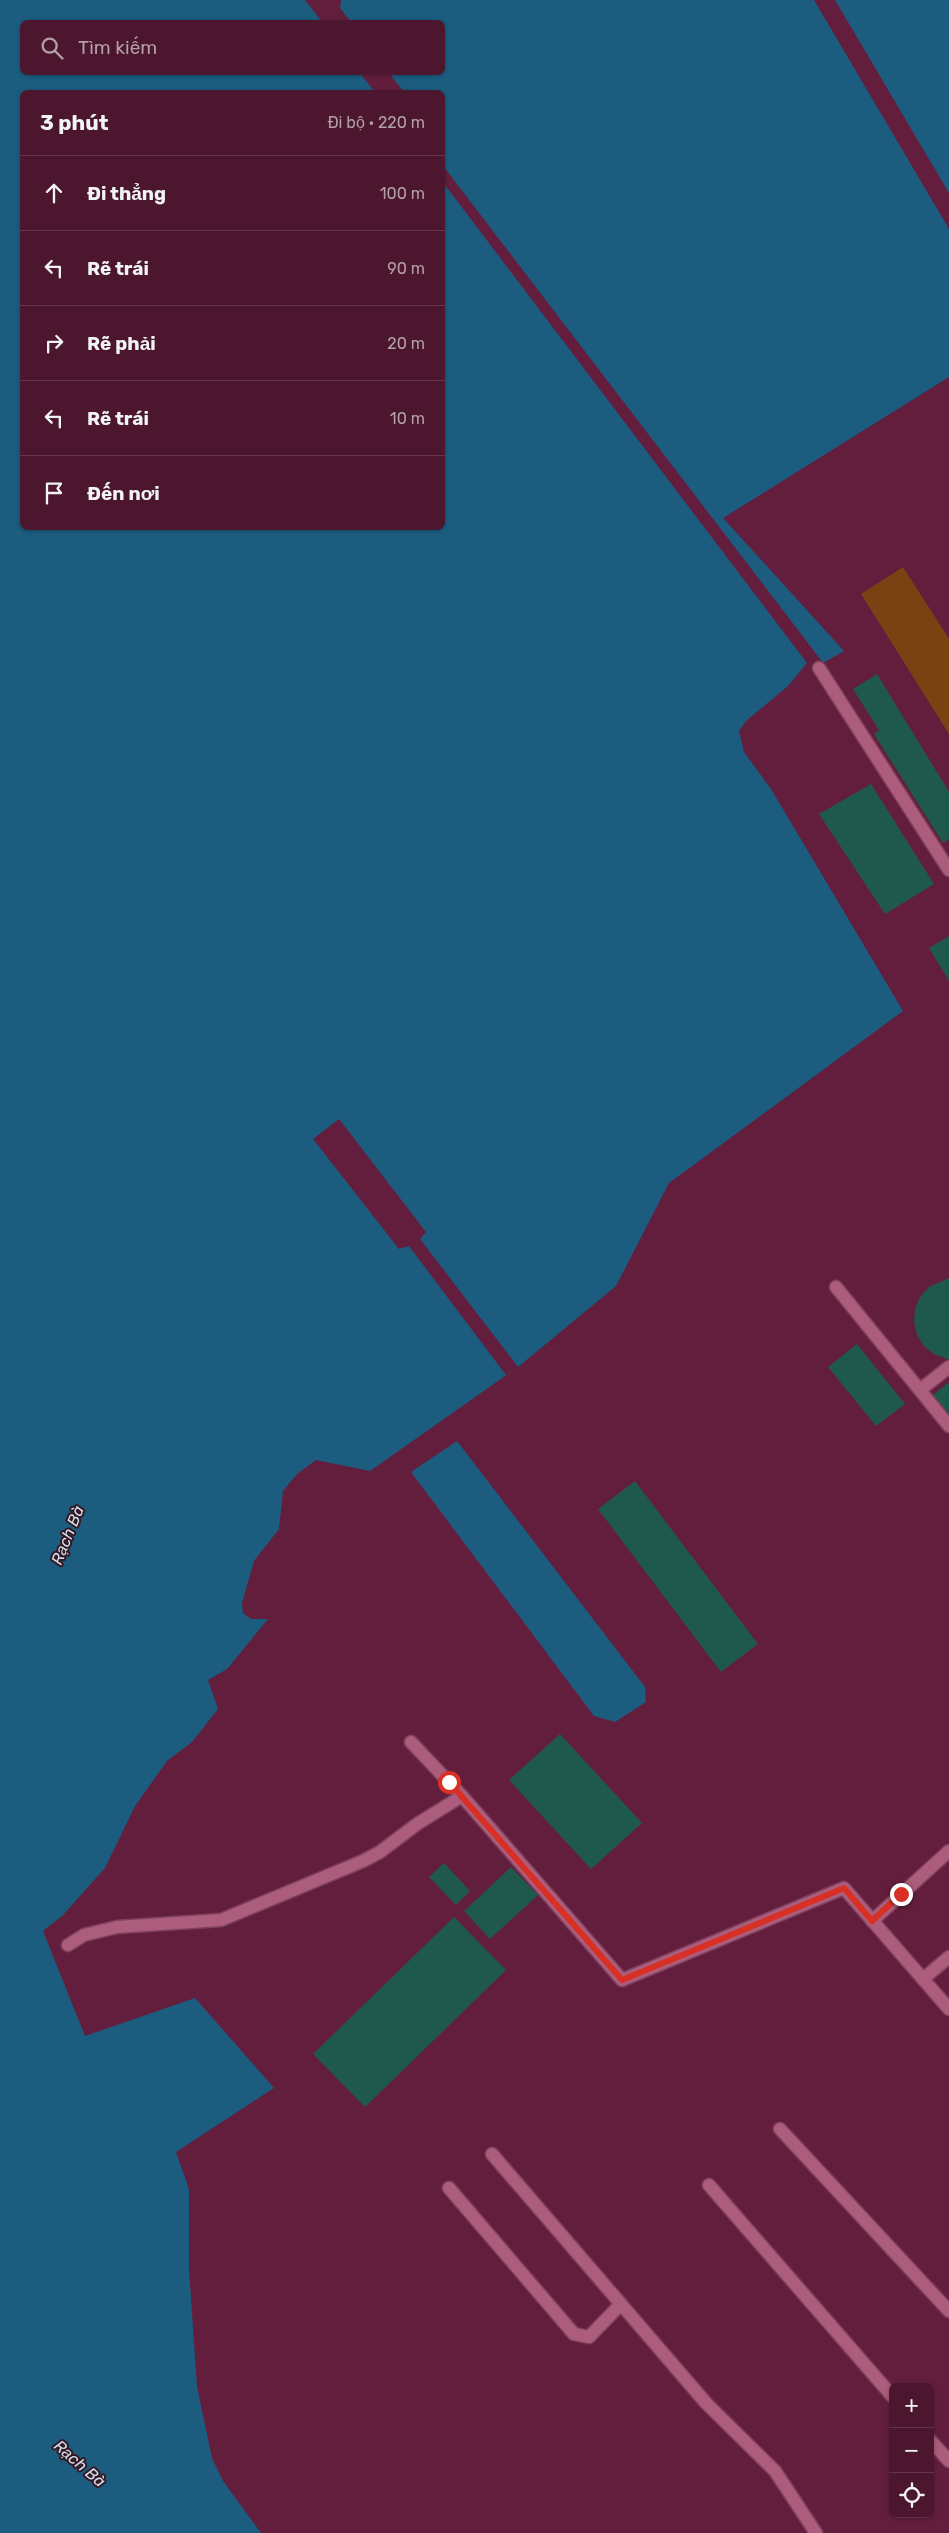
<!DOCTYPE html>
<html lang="vi">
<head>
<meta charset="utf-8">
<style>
  :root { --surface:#4b162e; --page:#521f36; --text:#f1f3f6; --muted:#b29faa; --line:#62354a }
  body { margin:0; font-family:Rubik,sans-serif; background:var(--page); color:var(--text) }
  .controls { position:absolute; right:15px; bottom:15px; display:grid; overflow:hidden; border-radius:8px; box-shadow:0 1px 4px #0004 }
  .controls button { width:45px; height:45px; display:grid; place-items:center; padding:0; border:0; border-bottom:1px solid var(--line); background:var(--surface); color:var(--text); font:25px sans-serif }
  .stop { position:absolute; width:15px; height:15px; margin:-11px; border:4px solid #d93025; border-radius:50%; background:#fff }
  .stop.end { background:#d93025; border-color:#fff; box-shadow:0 1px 5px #0008 }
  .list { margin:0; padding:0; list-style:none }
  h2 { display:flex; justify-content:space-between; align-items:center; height:65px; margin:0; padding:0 20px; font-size:21px }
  h2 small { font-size:16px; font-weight:400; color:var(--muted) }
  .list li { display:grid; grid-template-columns:32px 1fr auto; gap:15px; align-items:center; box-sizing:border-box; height:75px; padding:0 20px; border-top:1px solid var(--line) }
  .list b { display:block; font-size:19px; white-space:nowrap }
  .list em { font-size:16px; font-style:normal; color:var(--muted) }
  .icon { flex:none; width:28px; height:28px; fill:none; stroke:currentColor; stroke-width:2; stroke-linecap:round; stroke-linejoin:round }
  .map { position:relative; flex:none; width:949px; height:2533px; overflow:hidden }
  .search { position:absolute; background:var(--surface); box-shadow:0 1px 4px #0004; left:20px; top:20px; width:425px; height:55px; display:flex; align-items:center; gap:12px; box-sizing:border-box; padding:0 18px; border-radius:8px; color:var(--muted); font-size:19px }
  .panel { position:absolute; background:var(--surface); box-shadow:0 1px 4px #0004; left:20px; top:90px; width:425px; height:440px; border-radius:8px }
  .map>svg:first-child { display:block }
</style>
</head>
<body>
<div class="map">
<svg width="949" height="2533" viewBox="0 0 949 2533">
  <rect width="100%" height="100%" fill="#641e3d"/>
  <polygon fill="#784213" points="903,567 949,639 949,734 861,594"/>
  <g fill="#1b5c7f">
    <polygon points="0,0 305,0 322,22 22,22 22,72 360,73 375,92 22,92 22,528 442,528 443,182 807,663 788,686 746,721 739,731 744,752 771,789 903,1011 669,1183 616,1286 518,1367 370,1471 316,1460 297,1474 283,1491 279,1529 254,1561 242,1603 243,1613 251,1619 268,1619 227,1669 208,1680 218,1709 192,1742 167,1761 135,1806 105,1868 63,1915 43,1931 85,2036 195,1998 274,2088 176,2152 189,2189 189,2268 197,2387 212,2458 223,2481 261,2533 0,2533"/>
    <polygon points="341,0 949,0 949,377 723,518 844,651 823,663 443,166 442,92 404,92 389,73 442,72 442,22 351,22 340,8"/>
    <polygon points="457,1441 645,1687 646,1702 615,1722 594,1716 411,1472"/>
  </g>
  <g fill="#641e3d">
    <polygon points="814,0 835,0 949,193 949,229"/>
    <polygon points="443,166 823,663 822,665 442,170"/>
    <polygon points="442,179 809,661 809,665 443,182"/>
    <polygon points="339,1119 426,1232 420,1239 518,1367 506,1375 409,1246 399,1249 313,1139"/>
  </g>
  <g fill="#1e594c">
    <polygon points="877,674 949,792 949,839 943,843 874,734 879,730 853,689"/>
    <polygon points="871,784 934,884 885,914 819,814"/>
    <polygon points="949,936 949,981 929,948"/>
    <polygon points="949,1278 949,1360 934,1354 924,1346 917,1335 914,1322 915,1309 920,1297 929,1287"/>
    <polygon points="857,1344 905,1404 876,1426 828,1367"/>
    <polygon points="949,1382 949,1415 933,1395"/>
    <polygon points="635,1481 758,1644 721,1672 598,1509"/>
    <polygon points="560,1734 642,1823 591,1869 509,1780"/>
    <polygon points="444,1863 470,1891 456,1905 429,1877"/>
    <polygon points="511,1867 538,1895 490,1939 464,1911"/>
    <polygon points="454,1917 506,1970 365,2107 313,2054"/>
  </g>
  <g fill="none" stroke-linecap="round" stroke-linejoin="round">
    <defs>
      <g id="minor">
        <polyline points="819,668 949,870"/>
        <polyline points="836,1287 949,1426"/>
        <polyline points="920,1390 949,1367"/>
        <polyline points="411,1742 462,1796 622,1980 844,1888 949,2009"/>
        <polyline points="872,1921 949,1851"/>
        <polyline points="68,1945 84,1935 117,1927 221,1920 363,1861 380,1852 417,1824 462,1796"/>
        <polyline points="923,1979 949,1957"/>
        <polyline points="780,2129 949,2311"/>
        <polyline points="492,2154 706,2403 775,2471 816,2533"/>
        <polyline points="709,2185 893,2397"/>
        <polyline points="449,2188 574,2334 589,2337 621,2304"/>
        <polyline points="930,2440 949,2461"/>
      </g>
    </defs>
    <use href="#minor" stroke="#7e405d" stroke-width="15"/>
    <use href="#minor" stroke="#ab5d7b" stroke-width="12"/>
  </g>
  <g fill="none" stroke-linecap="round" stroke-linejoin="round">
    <polyline stroke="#d93025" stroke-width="6" points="449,1782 622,1980 844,1888 872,1921 901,1894"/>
  </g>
  <g text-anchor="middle" stroke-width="4" stroke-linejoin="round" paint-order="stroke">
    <g font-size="16" font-style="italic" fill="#d0e4f0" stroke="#361723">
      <text transform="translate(67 1535) rotate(-68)" y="6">Rạch Bà</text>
      <text transform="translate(80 2463) rotate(41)" y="6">Rạch Bà</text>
    </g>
  </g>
</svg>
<div class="controls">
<button>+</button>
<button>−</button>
<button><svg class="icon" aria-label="locate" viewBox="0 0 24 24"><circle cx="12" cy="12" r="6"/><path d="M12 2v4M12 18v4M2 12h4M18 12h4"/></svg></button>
</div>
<div class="stop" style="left:449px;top:1782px"></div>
<div class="stop end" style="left:901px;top:1894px"></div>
<div class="search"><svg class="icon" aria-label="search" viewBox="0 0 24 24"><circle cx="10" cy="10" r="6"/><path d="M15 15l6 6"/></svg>Tìm kiếm</div>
<section class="panel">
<h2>3 phút<small>Đi bộ · 220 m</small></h2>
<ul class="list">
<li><svg class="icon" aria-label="ahead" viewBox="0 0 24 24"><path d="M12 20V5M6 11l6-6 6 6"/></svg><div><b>Đi thẳng</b></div><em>100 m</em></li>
<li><svg class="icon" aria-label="left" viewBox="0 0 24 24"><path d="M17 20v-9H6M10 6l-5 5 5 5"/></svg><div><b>Rẽ trái</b></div><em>90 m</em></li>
<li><svg class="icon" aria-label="right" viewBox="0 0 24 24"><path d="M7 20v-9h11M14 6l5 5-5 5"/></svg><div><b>Rẽ phải</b></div><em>20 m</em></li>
<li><svg class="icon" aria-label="left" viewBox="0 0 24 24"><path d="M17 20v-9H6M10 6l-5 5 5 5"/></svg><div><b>Rẽ trái</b></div><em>10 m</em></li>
<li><svg class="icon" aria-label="arrive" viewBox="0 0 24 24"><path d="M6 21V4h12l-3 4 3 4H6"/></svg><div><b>Đến nơi</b></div></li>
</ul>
</section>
</div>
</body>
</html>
